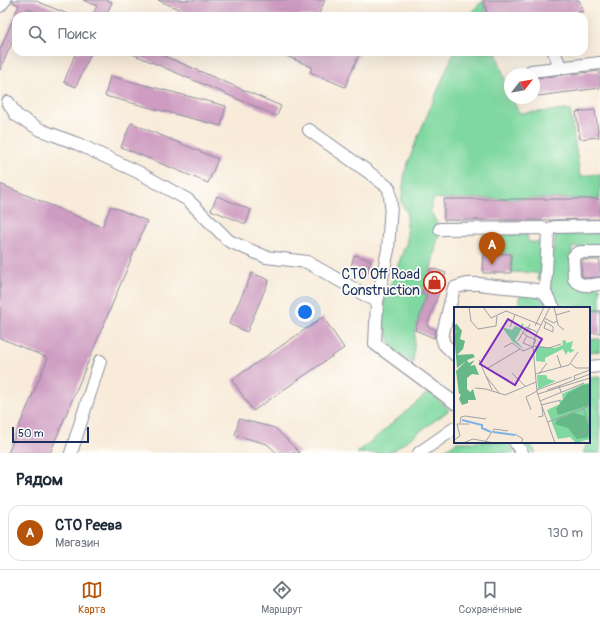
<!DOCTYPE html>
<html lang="ru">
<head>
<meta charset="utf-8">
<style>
  :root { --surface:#fff; --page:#f2f2f3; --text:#1f2937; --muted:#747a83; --line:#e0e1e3; --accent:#b45309 }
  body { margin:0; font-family:Pangolin,sans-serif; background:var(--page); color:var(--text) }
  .compass { position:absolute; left:504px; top:68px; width:36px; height:36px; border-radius:50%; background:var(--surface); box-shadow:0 4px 16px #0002; rotate:59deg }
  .scale { position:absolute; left:12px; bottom:10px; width:77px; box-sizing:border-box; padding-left:4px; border:2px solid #1b2f5e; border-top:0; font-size:11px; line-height:14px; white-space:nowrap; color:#1b2f5e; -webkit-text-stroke:3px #fdfcf7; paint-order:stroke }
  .you { position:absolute; left:305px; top:312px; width:14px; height:14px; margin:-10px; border:3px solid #fff; border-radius:50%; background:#1a73e8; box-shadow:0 0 0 6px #1a73e833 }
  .badge { display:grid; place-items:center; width:26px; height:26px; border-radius:50%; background:var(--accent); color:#fff; font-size:13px; font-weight:700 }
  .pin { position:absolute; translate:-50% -33px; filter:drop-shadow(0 1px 2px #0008) }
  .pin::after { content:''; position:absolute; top:21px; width:14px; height:12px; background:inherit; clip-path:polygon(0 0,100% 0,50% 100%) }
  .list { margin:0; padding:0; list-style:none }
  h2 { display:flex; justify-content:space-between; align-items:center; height:52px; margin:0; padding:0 16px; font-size:17px }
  h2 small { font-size:13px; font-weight:400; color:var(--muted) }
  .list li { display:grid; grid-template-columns:26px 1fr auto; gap:12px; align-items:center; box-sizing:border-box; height:56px; margin:0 8px 8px; padding:0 8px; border:1px solid var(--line); border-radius:12px }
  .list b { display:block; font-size:15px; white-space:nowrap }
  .list p { margin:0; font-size:13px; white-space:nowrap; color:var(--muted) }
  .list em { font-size:13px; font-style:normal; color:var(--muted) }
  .icon { flex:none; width:22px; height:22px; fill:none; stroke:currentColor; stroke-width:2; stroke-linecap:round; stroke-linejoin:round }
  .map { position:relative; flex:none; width:600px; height:453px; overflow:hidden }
  .search { position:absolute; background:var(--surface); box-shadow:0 4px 16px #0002; left:12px; right:12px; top:12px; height:44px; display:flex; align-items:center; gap:10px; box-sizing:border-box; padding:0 14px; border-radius:12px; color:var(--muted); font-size:15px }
  .sheet { height:116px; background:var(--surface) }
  nav { display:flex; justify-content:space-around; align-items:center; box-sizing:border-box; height:56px; border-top:1px solid var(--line); background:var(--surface); font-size:11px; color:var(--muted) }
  nav a { display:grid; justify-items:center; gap:2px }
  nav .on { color:var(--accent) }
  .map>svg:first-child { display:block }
</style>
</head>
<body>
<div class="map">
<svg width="600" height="453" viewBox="0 0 600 453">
  <rect width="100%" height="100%" fill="#fdfcf7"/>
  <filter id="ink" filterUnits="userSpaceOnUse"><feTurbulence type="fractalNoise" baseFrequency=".025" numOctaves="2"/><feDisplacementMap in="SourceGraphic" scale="8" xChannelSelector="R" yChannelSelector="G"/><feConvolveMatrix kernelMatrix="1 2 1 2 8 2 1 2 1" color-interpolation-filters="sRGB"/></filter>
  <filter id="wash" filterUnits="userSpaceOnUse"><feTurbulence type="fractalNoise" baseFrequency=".012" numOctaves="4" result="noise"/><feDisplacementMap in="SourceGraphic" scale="16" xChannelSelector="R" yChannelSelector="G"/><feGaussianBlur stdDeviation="0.9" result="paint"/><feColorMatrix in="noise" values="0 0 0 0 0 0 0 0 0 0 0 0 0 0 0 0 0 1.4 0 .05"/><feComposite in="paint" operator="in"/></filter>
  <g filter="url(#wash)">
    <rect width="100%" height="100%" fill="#f8ebd9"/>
    <g fill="#7ed89f" stroke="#4c847e">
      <polygon points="483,1 487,16 470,16 473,10"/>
      <polygon points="454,52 496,52 510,94 510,98 512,98 519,113 570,110 580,176 600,174 600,199 444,199 434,198 430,210 440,229 431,268 422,293 427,295 415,330 413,363 395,352 388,336 383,322 383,305 407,241 407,212 401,203 405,171 417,139"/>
      <polygon points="600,233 600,247 572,247 571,279 600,287 600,311 589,311 589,308 567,308 553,298 550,287 551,259 555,242 555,234"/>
      <polygon points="527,234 528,242 538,242 542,244 541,280 538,280 538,273 514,272 511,273 511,254 484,253 483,235"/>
      <path d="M521,293C536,294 541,295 548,308H518L519,299Z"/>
      <polygon points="589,339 600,339 600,351 589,352"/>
      <polygon points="600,377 600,453 583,453 588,442 589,442 589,378"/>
      <polygon points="431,393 449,410 444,414 390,453 357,453 408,410 426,394"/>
      <polygon points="457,442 508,442 515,453 442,453 445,450"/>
      <polygon points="521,442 529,442 536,453 528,453"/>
    </g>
    <g id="blocks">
      <g fill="#ce9bc1">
        <polygon points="12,0 34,0 72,16 44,16 27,8 23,16 16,16 16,33 0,70 0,50 19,5 12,2"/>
        <polygon points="83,0 107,0 112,2 107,13 104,12 103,16 92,16 97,6"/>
        <polygon points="158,0 325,0 318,16 194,16"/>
        <polygon points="483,0 579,0 583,11 567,16 488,16"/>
        <polygon points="76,52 91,52 76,87 64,82"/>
        <polygon points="128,52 155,52 281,106 277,116"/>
        <polygon points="277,52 360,52 345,87 310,72 312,67"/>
        <polygon points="600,71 600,88 538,96 536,78"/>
        <polygon points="110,76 226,106 221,126 105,96"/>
        <polygon points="595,110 599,137 580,139 576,112"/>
        <polygon points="131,123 218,159 208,183 121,147"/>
        <polygon points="0,184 102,227 111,206 147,221 50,453 8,453 48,358 0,338"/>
        <polygon points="217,196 251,210 246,224 211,210"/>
        <polygon points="444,199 600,199 600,219 551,220 444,220"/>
        <polygon points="484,253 511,254 511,273 483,273"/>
        <polygon points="354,255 371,260 365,278 357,275 358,269 351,267"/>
        <polygon points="581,260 600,260 600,277 586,278 582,276"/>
        <polygon points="431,268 446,273 427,326 436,330 434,338 415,330 427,295 422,293"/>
        <polygon points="252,273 269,280 247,332 229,324"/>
        <rect x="589" y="311" width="11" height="22"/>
        <polygon points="323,317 344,348 253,411 232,380"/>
        <polygon points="239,419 275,428 300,453 277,453 267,444 235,435"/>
      </g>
    </g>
  </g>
  <g filter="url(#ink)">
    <use href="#blocks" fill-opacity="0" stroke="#8a8d9c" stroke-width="1"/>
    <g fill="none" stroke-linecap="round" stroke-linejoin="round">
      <defs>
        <g id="minor">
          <polyline points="0,6 5,0"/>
          <polyline points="554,52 561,68"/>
          <polyline points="531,71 600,63"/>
          <polyline points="8,102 16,115 41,130 78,144 138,172 188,200 229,241 266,257 307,262 377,302"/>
          <polyline points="309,130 367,171 389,188 391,205 388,250 377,302 375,344 455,403"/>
          <polyline points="440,229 542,228 546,229 548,232"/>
          <path d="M600,252H581L577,253L573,257L574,279C583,288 588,285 600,284"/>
          <polyline points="545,293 554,308"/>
          <polyline points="455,355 444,344 442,337 454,288 467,284 479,284 495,286 537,290 545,293 548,232 551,228 555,227 600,226"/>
          <polyline points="589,367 600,366"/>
          <polyline points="515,442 522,453"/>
          <polyline points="71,453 100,361"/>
          <polyline points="419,453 455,428"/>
        </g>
      </defs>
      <use href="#minor" stroke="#8a8d9c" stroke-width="14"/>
      <use href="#minor" stroke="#fff" stroke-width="12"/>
    </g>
  </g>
  <defs>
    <symbol id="shop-ring" viewBox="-11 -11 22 22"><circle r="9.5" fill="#fdfcf7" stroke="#c8321e" stroke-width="1.5"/><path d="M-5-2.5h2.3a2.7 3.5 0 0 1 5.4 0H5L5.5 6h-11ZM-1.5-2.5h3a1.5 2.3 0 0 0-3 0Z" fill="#c8321e"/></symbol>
  </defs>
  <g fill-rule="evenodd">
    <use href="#shop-ring" x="422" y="270" width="25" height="25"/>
  </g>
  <g text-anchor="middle" stroke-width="3.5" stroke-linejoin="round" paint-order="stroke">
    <g font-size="14" fill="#1b2f5e" stroke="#fdfcf7" text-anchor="end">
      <text x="420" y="279">СТО Off Road<tspan x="420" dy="16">Construction</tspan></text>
    </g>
  </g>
  <g transform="translate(454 307)">
    <rect width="136" height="136" fill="#f8ebd9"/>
    <path d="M68,16L70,18L61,33L71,43L58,34L48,20L58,23L61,19L66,21ZM111,33L113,36L119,34L117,42L121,43L116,46L114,44L112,48L109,42L91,51V55L82,54V39L101,41L109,38L108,34ZM83,68H92L94,72L102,74L84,82ZM136,76V132L122,136L116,130L104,132L93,103L106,97L105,94L109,93L108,87L129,77Z" fill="#7ed89f"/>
    <path d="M3,17L8,24L6,32L11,34L9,42L3,48L19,47L21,50L13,53L15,56L21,53L16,59L21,58L25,68L18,67L13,71V82L16,85L19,82L22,93H14V96L8,98L5,92L7,87H5L2,64L12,54L3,61L0,26L4,24L1,25L0,18ZM136,77V98L104,108L102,102L114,86L129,78ZM120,106L131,109L136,121L134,130L123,132L114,121L101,117L104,112Z" fill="#66b886"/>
    <path fill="none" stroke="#7cb1ea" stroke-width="2" d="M8,113L28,118V121L37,125M39,125L61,128"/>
    <path fill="none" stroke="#a0a0a8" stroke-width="1" d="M15,0L17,14L24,22L42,19L43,9M29,0L37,11L52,4M96,0L81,30L79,40L83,85L101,136M100,0L102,8L116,4M52,4L87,18M102,8L104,18L110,23M90,11L100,16L103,14M89,13L90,14L98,19L99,20V25L90,21L92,15M76,17L72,25L76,22M81,19L90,0M56,20L61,8M69,26L73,29L69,36L79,40M73,29L82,33L80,37M64,34L72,20L83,25M79,39L95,41L107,37M50,40L58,36L69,44L79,40M103,48L107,60M25,53L38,83M117,57L122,61H136M34,61L66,42M58,66L71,79M81,67L115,58L124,45M85,67L93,56M32,69L45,86M121,73L120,69L136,63M21,81L32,82L51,88L82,75M83,83L118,70M93,83L105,79M107,85L105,79L136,67M84,87L136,71M86,94L130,76M87,98L107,93M129,101L136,118M77,103L72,90L83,84M84,110L89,109L88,100M94,115L136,99M6,116L7,110L11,109L32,112M61,127L69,132L67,136M125,128L136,123M0,133L6,129L3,117H15M32,134L40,122L54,124M9,136L19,132L40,136"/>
    <path fill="#7b2cbf" fill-opacity="0.15" stroke="#7b2cbf" stroke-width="2" d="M54,12L88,32L61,78L26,57Z"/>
    <rect width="136" height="136" fill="none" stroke="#1b2f5e" stroke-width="2"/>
  </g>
</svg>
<svg class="compass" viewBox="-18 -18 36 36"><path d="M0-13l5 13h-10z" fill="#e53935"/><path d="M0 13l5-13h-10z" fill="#747a83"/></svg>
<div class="scale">50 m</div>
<div class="you"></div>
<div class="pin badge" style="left:492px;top:265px">A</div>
<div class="search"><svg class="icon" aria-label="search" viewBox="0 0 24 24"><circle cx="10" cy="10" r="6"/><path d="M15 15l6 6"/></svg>Поиск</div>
</div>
<section class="sheet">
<h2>Рядом<small></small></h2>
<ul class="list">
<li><span class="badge">A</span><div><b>СТО Реева</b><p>Магазин</p></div><em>130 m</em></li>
</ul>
</section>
<nav>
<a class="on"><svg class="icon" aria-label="map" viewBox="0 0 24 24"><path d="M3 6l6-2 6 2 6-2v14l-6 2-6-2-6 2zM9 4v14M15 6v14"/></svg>Карта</a>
<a><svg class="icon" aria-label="directions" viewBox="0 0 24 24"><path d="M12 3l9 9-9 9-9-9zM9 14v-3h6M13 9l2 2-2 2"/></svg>Маршрут</a>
<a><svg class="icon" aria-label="saved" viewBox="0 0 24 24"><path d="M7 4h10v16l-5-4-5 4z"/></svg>Сохранённые</a>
</nav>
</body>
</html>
